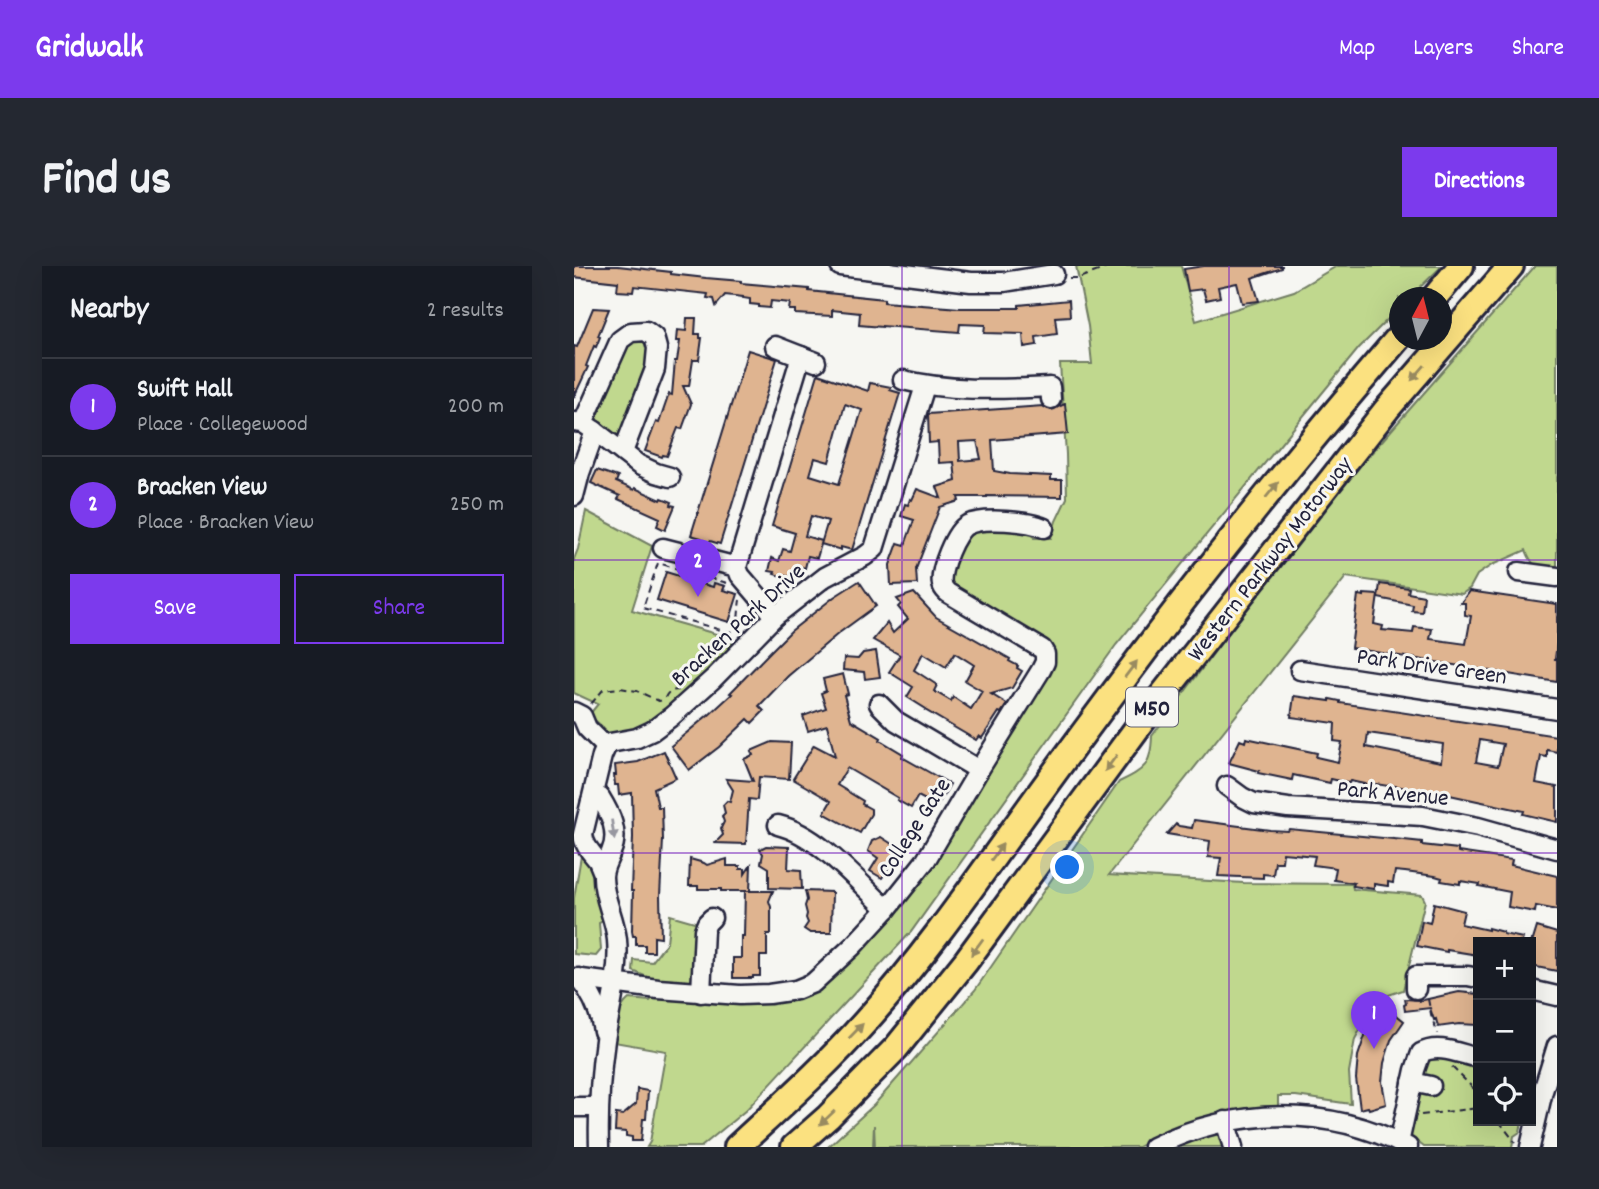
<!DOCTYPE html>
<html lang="en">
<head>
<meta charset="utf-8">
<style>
  :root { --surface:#171b24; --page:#242831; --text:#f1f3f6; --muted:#9ea1a6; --line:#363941; --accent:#7c3aed }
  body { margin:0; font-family:Dekko,sans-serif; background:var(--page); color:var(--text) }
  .controls { position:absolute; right:21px; bottom:21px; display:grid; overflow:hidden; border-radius:0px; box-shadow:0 7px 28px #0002 }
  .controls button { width:63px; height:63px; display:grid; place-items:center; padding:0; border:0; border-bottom:2px solid var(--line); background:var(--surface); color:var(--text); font:35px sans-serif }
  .compass { position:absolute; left:815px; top:21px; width:63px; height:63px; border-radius:50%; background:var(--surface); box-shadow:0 7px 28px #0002; rotate:7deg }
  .you { position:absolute; left:494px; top:602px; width:24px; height:24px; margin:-18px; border:5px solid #fff; border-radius:50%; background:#1a73e8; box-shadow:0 0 0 10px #1a73e833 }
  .badge { display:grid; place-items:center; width:46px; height:46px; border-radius:50%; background:var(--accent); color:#fff; font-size:23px; font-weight:700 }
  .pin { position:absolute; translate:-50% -58px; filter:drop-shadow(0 2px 4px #0008) }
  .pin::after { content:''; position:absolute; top:37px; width:24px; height:21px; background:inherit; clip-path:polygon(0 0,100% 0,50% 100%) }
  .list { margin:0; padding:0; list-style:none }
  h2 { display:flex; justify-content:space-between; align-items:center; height:91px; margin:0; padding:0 28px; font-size:30px }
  h2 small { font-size:23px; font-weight:400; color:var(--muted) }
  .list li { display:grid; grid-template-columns:46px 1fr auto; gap:21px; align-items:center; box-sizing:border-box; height:98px; padding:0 28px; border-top:2px solid var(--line) }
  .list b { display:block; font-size:26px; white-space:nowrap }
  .list p { margin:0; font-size:23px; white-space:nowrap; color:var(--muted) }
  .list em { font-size:23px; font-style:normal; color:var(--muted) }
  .actions { display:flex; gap:14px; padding:21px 28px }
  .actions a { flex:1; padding:16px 0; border:2px solid var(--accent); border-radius:0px; text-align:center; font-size:24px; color:var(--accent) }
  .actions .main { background:var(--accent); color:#fff }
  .icon { flex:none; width:38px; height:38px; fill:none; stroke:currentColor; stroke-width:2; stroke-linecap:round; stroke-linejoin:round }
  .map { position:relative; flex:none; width:983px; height:881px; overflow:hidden; border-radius:0px }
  header { display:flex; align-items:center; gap:42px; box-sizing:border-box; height:98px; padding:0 35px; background:var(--accent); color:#fff }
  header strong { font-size:33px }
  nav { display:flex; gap:38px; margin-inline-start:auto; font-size:24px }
  .intro { display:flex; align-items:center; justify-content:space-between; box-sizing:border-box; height:168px; padding:0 42px }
  h1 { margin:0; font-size:49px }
  .button { padding:18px 32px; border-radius:0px; background:var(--accent); color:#fff; font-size:24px; font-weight:700 }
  main { display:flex; gap:42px; padding:0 42px }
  aside { flex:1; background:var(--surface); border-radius:0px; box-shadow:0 7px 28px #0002 }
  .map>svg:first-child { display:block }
</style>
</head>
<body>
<header>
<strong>Gridwalk</strong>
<nav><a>Map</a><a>Layers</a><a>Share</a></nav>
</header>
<div class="intro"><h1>Find us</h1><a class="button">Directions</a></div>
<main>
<aside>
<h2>Nearby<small>2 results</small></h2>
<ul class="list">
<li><span class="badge">1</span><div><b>Swift Hall</b><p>Place · Collegewood</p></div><em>200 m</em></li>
<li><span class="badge">2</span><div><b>Bracken View</b><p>Place · Bracken View</p></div><em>250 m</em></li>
</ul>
<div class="actions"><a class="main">Save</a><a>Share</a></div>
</aside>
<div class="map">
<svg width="983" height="881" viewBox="0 0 983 881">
  <rect width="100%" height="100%" fill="#f6f6f2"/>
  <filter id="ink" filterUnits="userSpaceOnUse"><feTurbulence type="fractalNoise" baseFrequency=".0143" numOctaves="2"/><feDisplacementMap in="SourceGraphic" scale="14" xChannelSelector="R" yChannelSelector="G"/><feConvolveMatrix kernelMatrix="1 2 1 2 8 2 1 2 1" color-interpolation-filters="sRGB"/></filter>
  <g filter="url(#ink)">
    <g fill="#c0d88e" stroke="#717d64" stroke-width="2">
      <path d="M502,0H607L622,55L720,25L763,0H868L836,31L825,32V42L785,82L542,379L337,666L172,844L127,881H73L76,876L92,785L40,776C42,760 42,744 55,733L76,735L81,729L214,731L313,643L474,380L379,319L374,310L376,299L397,263H457L460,272H477L482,255L493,232L492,188L486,98H518L514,60Z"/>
      <path d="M961,0H983V304C964,301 959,303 952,284L918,299L903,309L896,322L888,328L772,311L535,609L670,617L778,618L779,623L848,629L851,635L829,724L803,733L781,773L775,806L777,838L722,830H704V841C678,843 651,845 626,853C604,860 585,870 564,881H301L300,859L299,881H254L300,839L401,724L545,516C571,503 577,500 578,470L708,295L758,232Z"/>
      <polygon points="59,72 73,73 78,87 46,174 21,157 19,152 43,90"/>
      <polygon points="12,245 78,280 58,344 149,370 163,380 111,432 66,465 34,471 30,462 15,449 24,438 0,427 0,293 4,283"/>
      <polygon points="7,590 21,600 23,629 29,655 25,657 27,684 22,690 0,688 0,632"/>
      <polygon points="96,649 124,657 121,718 80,714 59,705 60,694 78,696 93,676"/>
      <polygon points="855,789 904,797 904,855 948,855 946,866 940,870 938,881 850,881 837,871 833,864 843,828 847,826 854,811 847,803"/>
      <polygon points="641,864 647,868 651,881 595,881"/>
    </g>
    <g fill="#dfb490" stroke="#22223b" stroke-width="2" fill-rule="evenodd">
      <polygon points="0,0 44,0 97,6 97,8 132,12 167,15 167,17 235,23 235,25 310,33 310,36 386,42 445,42 445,39 495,34 496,50 481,51 483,68 462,71 463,79 450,81 449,68 410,67 411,59 386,58 385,66 308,60 308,61 285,59 286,47 258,44 258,50 221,48 221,44 215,44 216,37 197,35 196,42 185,41 185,39 176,38 176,33 169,32 169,31 151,29 142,40 140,33 133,32 134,28 60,20 59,26 43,25 44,16 0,11"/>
      <polygon points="630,0 708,0 708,2 678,12 685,35 668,37 663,17 644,21 646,31 632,34 629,23 614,25 610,3"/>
      <polygon points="19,42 35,43 24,70 26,71 22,81 20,80 12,100 14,101 0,131 0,80 3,81"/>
      <polygon points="113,52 122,52 121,68 126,68 126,72 128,72 125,94 119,94 115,120 109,120 117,138 108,163 104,162 93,190 89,189 88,191 71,185 82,156 85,157 95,128 98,129 101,95 103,95 106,75 102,75 103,64 112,65"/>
      <polygon points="174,84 203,93 146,278 136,275 135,277 126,275 127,272 117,269"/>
      <path d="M244,108L294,125L296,117L317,121L316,124L326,127L278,284L267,281V284L247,278L254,255L237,250L231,270L248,275L243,292L234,290L231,302L224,300L221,312L213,310V312L200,308L201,306L195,305L198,292L205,295L209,283L216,285L221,267L198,260ZM271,138L288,144L265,218L236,209L241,192L255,196Z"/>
      <path d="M491,138L494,168L418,174L420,205L436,208L477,210V214H488V231L413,230V231H384L385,235L366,241L342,303L343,318L317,319L316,299L324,277L331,279L340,254L327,250L331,238L334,239L336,233L338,234L343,223L367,232L363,221L382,215L380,196L365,197L364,176L355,177L354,148L469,140L477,144ZM403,175L407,193L386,195L385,176Z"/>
      <polygon points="23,204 44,211 42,216 60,224 61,222 87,234 88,232 98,236 97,239 101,240 91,264 83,260 86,252 44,233 46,230 17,217"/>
      <polygon points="92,306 105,310 106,306 117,309 115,314 139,321 140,317 151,320 149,324 164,328 155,356 83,334"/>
      <polygon points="285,315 302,340 265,367 214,410 185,440 190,445 178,457 174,453 145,481 115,504 97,480 134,449 134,450 158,428 156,427 196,386 217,365 260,331"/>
      <polygon points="806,318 835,322 834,327 850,330 848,346 838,345 839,339 804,332"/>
      <polygon points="895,325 983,338 983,377 981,393 983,393 983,416 777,382 784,329 790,330 790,328 804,329 800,358 809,360 808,364 839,367 840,361 858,363 856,373 892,378 897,350 891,349 891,337 887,337"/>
      <path d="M340,327L362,351L436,393L435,395L444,400L443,402L448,405L438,422L417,428L433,438L427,447L425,446L408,472L405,470L402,474L351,444L352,443L333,431L339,421L315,406L326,389L299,374L313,357L319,367L334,353L324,341L327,338L323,333ZM349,387L372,401L381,387L400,399L391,415L408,425L397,443L379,431L377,435L360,425L363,419L340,404Z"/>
      <polygon points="302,385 306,411 291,413 290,406 269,404 270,392 284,393 289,387"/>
      <polygon points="269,408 274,428 270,429 277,454 307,472 306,474 329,488 328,491 376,518 363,540 344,530 337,542 323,534 324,532 273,502 263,519 289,535 288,538 297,543 297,548 286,567 250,547 257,535 219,513 240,479 261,490 253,459 234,465 229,450 252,442 247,427 252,425 249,413"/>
      <path d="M720,430L756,435V433L766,435V437L983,470V486L973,484V491L967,490L962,517L983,521V556L949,548L950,545L871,528L815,519L814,520L796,517L795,519L776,515L775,517L757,513L756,517L719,509L718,514L684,507L685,505L655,497L666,474L671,476L672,472L743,487L742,491L764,496L768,476L760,475L761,457L717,451ZM794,467L869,478L867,496L792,481ZM906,474L929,478L924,500L902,496Z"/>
      <polygon points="198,476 217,477 215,513 185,511 183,534 175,533 172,578 141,577 149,569 147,562 150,556 148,550 151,547 149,539 153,535 156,536 159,524 152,513 179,515 170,493 179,489 177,485"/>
      <polygon points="90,485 102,512 80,522 84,541 88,541 89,574 86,630 87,672 80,671 80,686 71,686 71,679 62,679 62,670 59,670 58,665 59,625 57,625 59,571 58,527 45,529 44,519 41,519 40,509 42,509 41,499 64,496"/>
      <polygon points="620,554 696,564 714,565 715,563 830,574 848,576 848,579 884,583 884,586 938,594 937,599 983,610 983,644 962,640 961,646 934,641 936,626 905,620 906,618 886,615 886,618 867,615 868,612 861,610 831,606 821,605 819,617 814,616 814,620 800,618 800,623 779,620 780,617 760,614 762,602 739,599 741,590 720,588 709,587 708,596 701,596 699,609 689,608 689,612 644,610 647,592 634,591 636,575 593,568 602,558 605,560 618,562"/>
      <polygon points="307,571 326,583 308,612 296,605 304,592 294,585 298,575"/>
      <polygon points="192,580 215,581 214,603 227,604 228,623 195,622 195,602 187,597 189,588 186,583"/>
      <polygon points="116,593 130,597 133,599 153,593 153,600 166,600 166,603 171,603 171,608 177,599 176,625 147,625 147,623 124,623 124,620 115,620"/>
      <polygon points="171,625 199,625 195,635 197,641 197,668 193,668 193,690 186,690 186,710 179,710 179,712 159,712 159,692 167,692 167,670 170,670"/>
      <polygon points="231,625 258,626 257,667 236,667 230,663 234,657 232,652 233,648 231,640 233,634"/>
      <polygon points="860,637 890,645 887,658 914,664 914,662 929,666 929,668 949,672 948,676 904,676 904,689 873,684 873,686 843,680 848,655 856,657"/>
      <polygon points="963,661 983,667 983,705 957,700 957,674 959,674"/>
      <polygon points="885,726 904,728 904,759 885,758 864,761 862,753 860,754 856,742 831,745 830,739 832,738 831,733 845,734 845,735"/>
      <polygon points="809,738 830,755 817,774 810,797 808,816 812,838 795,843 794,841 786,843 782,813 784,790 793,764 798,754"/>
      <polygon points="63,823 74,825 72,853 69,853 67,875 58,875 58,871 52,870 52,866 41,865 42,848 49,849 62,838"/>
    </g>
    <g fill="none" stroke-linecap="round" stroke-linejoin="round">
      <defs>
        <g id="minor">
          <polyline points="266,0 397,16 430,16 480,8"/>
          <polyline points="201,80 242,96"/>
          <path d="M329,114C377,126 426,123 476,121L477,133"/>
          <polyline points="0,156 9,157 21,165 65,199 82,207 96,211"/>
          <polyline points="9,157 46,74 57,66 72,65 80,71 83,82 81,103 49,186"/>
          <polyline points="0,230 6,207 21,165"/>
          <polyline points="89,282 163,301"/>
          <polyline points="945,306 983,311"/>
          <polyline points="201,350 166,309 163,301 227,90"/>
          <polyline points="726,404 983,443"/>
          <polyline points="305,438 322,455 405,504"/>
          <polyline points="0,446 8,450 13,462 32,481"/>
          <polyline points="653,520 668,531 680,537 714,542 849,550 904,561 983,583"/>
          <path d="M17,535L26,531C36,547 46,567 37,586C34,595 29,601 29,611C29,632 41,652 43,674C46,706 36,743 31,774C26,810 24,845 25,881"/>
          <path d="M204,559C245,569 283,615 313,643"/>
          <path d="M29,607C28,605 25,597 24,595C17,586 10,580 9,568L28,490L32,481L36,477L63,472L78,465L98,450L139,413L201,350L251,311L291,290L300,283L351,120"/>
          <path d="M0,712L84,723L166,729L195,728L222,724L239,717L279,680L313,643L352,594L405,504L467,404L471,396V388L468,383L374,327C371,324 369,323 368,318C365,305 381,265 393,259C408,251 455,255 470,262"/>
          <path d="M5,712C18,728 26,745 29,765"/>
          <polyline points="842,723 842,710 894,710 904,712"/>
          <polyline points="957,724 983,730"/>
          <polyline points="127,727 130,664 133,657 138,652"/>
          <polyline points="838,816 857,820"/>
          <polyline points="0,841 24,841"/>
          <polyline points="651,855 659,881"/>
          <path d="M825,877L841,804L847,787C864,777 886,788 904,792"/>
          <path d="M579,881C660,841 753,839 834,881"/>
          <polyline points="956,881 969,825 983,780"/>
        </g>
        <g id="highway">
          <polyline points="860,32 887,0"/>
          <path d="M163,881C207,840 252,800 292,755C344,697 389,634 434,571C468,523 502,477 537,430C628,307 725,187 825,71"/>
          <polyline points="220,881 254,851 322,782 392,695 575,446 813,143 937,0"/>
        </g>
      </defs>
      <use href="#minor" stroke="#22223b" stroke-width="23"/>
      <use href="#highway" stroke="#22223b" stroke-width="30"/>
      <g stroke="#22223b" stroke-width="2" stroke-dasharray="7 5" stroke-linecap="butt">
        <polyline points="495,12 505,12 538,0"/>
        <path d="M153,317L84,297L69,342L154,366L160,365C166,354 164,345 166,334"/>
        <path d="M17,438L29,424L46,422L63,425L85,435L90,434C93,426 96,424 105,424"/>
        <polyline points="854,733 858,753 864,768"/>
        <polyline points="878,801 904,827"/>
        <polyline points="847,849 904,842"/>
        <polyline points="925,855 941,876"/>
      </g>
      <use href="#minor" stroke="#f6f6f2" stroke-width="18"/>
      <use href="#highway" stroke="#fbe180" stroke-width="24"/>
    </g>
    <defs><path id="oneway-solid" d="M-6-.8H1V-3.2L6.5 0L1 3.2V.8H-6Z" transform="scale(1.75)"/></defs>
    <g fill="#998b61">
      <use href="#oneway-solid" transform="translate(844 107) rotate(131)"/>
      <use href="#oneway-solid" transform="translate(698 224) rotate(-51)"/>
      <use href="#oneway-solid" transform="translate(557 403) rotate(-53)"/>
      <use href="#oneway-solid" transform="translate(537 497) rotate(126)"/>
      <use href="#oneway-solid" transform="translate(423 586) rotate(-54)"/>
      <use href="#oneway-solid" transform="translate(403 681) rotate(126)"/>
      <use href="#oneway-solid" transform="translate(282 765) rotate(-46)"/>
      <use href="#oneway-solid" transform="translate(253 852) rotate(137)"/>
    </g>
    <use fill="#9797a0" href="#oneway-solid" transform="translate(39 564) rotate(82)"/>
  </g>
  <path fill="none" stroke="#7b2cbf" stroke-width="2" stroke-opacity="0.55" d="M328,0V881M655,0V881M0,294H983M0,587H983"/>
  <g text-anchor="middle" stroke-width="6" stroke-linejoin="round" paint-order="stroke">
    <rect fill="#f6f6f2" stroke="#626272" stroke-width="2" x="552" y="421.5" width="52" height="39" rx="5"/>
    <g font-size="23" font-weight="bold" fill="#22223b">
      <text x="578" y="449">M50</text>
    </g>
    <g font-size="24" fill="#22223b" stroke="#f6f6f2">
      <text transform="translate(695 292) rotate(-52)" y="8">Western Parkway Motorway</text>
      <text transform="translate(163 358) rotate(-42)" y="8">Bracken Park Drive</text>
      <text transform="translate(858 399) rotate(8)" y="8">Park Drive Green</text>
      <text transform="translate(819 526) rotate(5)" y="8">Park Avenue</text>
      <text transform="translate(339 561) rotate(-57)" y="8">College Gate</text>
    </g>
  </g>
</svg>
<div class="controls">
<button>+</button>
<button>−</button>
<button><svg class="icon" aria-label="locate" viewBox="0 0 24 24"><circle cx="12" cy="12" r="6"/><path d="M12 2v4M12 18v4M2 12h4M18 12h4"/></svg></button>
</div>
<svg class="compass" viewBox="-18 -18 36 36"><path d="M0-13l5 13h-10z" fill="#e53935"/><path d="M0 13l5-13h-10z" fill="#9ea1a6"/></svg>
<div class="you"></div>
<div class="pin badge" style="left:800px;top:783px">1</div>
<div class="pin badge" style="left:124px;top:331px">2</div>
</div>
</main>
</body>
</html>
